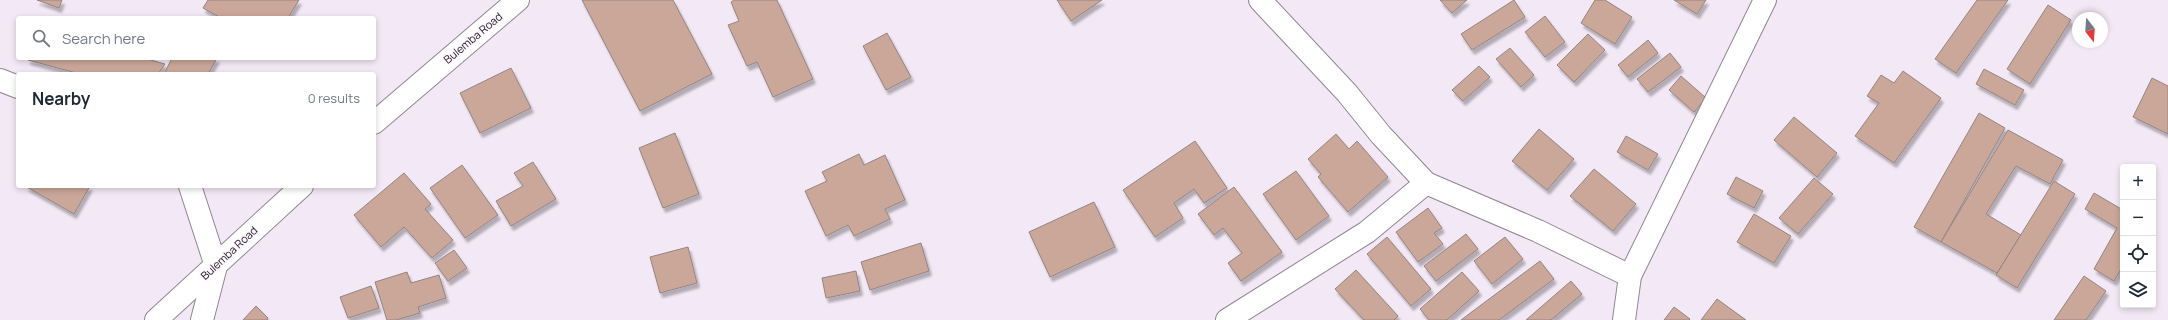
<!DOCTYPE html>
<html lang="en">
<head>
<meta charset="utf-8">
<style>
  :root { --surface:#fff; --page:#f6f6f7; --text:#1f2937; --muted:#747a83; --line:#e0e1e3 }
  body { margin:0; font-family:Manrope,sans-serif; background:var(--page); color:var(--text) }
  .controls { position:absolute; right:12px; bottom:12px; display:grid; overflow:hidden; border-radius:4px; box-shadow:0 2px 6px #0003 }
  .controls button { width:36px; height:36px; display:grid; place-items:center; padding:0; border:0; border-bottom:1px solid var(--line); background:var(--surface); color:var(--text); font:20px sans-serif }
  .compass { position:absolute; left:2072px; top:12px; width:36px; height:36px; border-radius:50%; background:var(--surface); box-shadow:0 2px 6px #0003; rotate:163deg }
  .list { margin:0; padding:0; list-style:none }
  h2 { display:flex; justify-content:space-between; align-items:center; height:52px; margin:0; padding:0 16px; font-size:17px }
  h2 small { font-size:13px; font-weight:400; color:var(--muted) }
  .icon { flex:none; width:22px; height:22px; fill:none; stroke:currentColor; stroke-width:2; stroke-linecap:round; stroke-linejoin:round }
  .map { position:relative; flex:none; width:2168px; height:320px; overflow:hidden }
  .search { position:absolute; background:var(--surface); box-shadow:0 2px 6px #0003; left:16px; top:16px; width:360px; height:44px; display:flex; align-items:center; gap:10px; box-sizing:border-box; padding:0 14px; border-radius:4px; color:var(--muted); font-size:15px }
  .panel { position:absolute; background:var(--surface); box-shadow:0 2px 6px #0003; left:16px; top:72px; width:360px; height:116px; border-radius:4px }
  .map>svg:first-child { display:block }
</style>
</head>
<body>
<div class="map">
<svg width="2168" height="320" viewBox="0 0 2168 320">
  <defs>
    <filter id="shadow"><feDropShadow dx="2.5" dy="4.5" stdDeviation="1" flood-color="#0004"/></filter>
  </defs>
  <rect width="100%" height="100%" fill="#f3e8f5"/>
  <g fill="#cba79a" stroke="#948580" filter="url(#shadow)">
    <polygon points="37,0 62,0 59,8"/>
    <polygon points="208,0 299,0 288,18 221,18 203,8"/>
    <polygon points="582,0 673,0 712,74 640,111"/>
    <polygon points="734,0 777,0 813,79 773,97 757,62 747,66 728,25 739,21 731,2"/>
    <polygon points="1057,0 1102,0 1071,21"/>
    <polygon points="1440,0 1467,0 1452,13"/>
    <polygon points="1514,0 1525,17 1472,50 1461,34"/>
    <polygon points="1595,0 1605,0 1632,17 1615,44 1581,23"/>
    <polygon points="1674,0 1706,0 1697,14"/>
    <polygon points="1977,0 2008,0 1956,73 1935,59"/>
    <polygon points="2048,5 2071,20 2030,84 2007,69"/>
    <polygon points="1545,16 1565,42 1545,57 1525,32"/>
    <polygon points="887,33 911,77 886,90 863,46"/>
    <polygon points="1588,34 1605,50 1574,82 1557,65"/>
    <polygon points="1648,40 1658,53 1628,77 1618,65"/>
    <polygon points="1510,48 1534,75 1521,87 1496,59"/>
    <polygon points="1670,53 1681,67 1648,92 1637,79"/>
    <polygon points="28,58 144,58 165,64 158,74 80,74 28,60"/>
    <polygon points="172,58 217,58 208,74 164,74"/>
    <polygon points="1479,66 1490,77 1463,101 1452,90"/>
    <polygon points="511,68 531,108 480,133 460,93"/>
    <polygon points="1984,69 2024,90 2015,105 1976,84"/>
    <polygon points="1903,71 1941,98 1894,163 1855,136 1879,103 1867,96 1881,75 1894,83"/>
    <polygon points="1681,76 1706,98 1694,112 1669,90"/>
    <polygon points="2152,78 2168,86 2168,134 2133,117"/>
    <polygon points="1979,113 2005,128 1941,242 1914,227"/>
    <polygon points="1794,117 1837,153 1817,177 1774,140"/>
    <polygon points="1539,129 1574,159 1547,190 1512,161"/>
    <polygon points="2008,130 2063,160 2050,184 2016,166 1986,214 2021,235 1997,273 1941,242"/>
    <polygon points="675,133 699,194 663,208 639,148"/>
    <polygon points="1336,134 1349,149 1357,141 1388,177 1348,212 1318,177 1321,174 1308,159"/>
    <polygon points="1626,136 1658,154 1648,170 1617,152"/>
    <polygon points="1195,141 1227,188 1204,203 1194,189 1174,203 1183,218 1155,237 1123,190"/>
    <polygon points="859,154 864,165 885,155 905,200 885,209 890,219 854,236 848,225 826,236 805,191 827,181 822,172"/>
    <polygon points="533,162 556,199 511,226 496,201 523,186 514,173"/>
    <polygon points="462,165 498,215 465,238 430,188"/>
    <polygon points="1594,169 1636,204 1613,231 1570,196"/>
    <polygon points="1296,171 1329,216 1296,240 1263,194"/>
    <polygon points="404,173 431,204 425,209 453,240 432,258 404,227 381,247 354,215"/>
    <polygon points="1736,177 1763,191 1754,208 1727,194"/>
    <polygon points="1814,178 1833,194 1798,234 1779,218"/>
    <polygon points="2054,181 2075,194 2017,288 1996,275"/>
    <polygon points="25,186 90,186 74,214"/>
    <polygon points="1234,187 1282,252 1241,281 1228,263 1242,253 1223,228 1214,235 1198,214"/>
    <polygon points="2094,193 2123,210 2123,266 2114,281 2094,269 2117,228 2085,209"/>
    <polygon points="1094,202 1115,247 1050,277 1029,232"/>
    <polygon points="1428,208 1442,228 1434,233 1443,244 1418,262 1396,232"/>
    <polygon points="1754,214 1791,236 1774,263 1737,242"/>
    <polygon points="1466,234 1478,249 1436,281 1424,266"/>
    <polygon points="1387,237 1431,289 1411,306 1367,254"/>
    <polygon points="1505,237 1523,259 1492,284 1474,261"/>
    <polygon points="921,243 929,271 870,290 861,262"/>
    <polygon points="688,247 697,283 660,293 650,257"/>
    <polygon points="454,250 467,268 448,281 435,263"/>
    <polygon points="1540,261 1554,279 1499,320 1461,320"/>
    <polygon points="1356,270 1398,316 1394,320 1364,320 1335,289"/>
    <polygon points="856,271 860,291 826,298 822,278"/>
    <polygon points="407,272 411,283 439,275 446,298 418,307 420,313 396,320 387,320 375,282"/>
    <polygon points="1462,272 1479,291 1447,320 1429,320 1420,309"/>
    <polygon points="2084,276 2106,291 2086,320 2054,320"/>
    <polygon points="1571,281 1582,294 1551,320 1526,320"/>
    <polygon points="371,286 379,308 348,318 340,297"/>
    <polygon points="1717,299 1746,320 1701,320"/>
    <polygon points="256,306 268,318 267,320 243,320"/>
    <polygon points="1674,307 1690,319 1689,320 1664,320"/>
  </g>
  <g fill="none" stroke-linecap="round" stroke-linejoin="round">
    <defs>
      <g id="minor">
        <polyline points="1260,0 1347,93 1381,135 1426,183 1538,231 1630,276"/>
        <polyline points="0,80 18,87"/>
        <polyline points="190,186 216,266 202,320"/>
        <polyline points="1227,320 1367,232 1426,183"/>
        <polyline points="1624,320 1630,276 1765,0"/>
      </g>
      <g id="major">
        <polyline points="374,123 518,0"/>
        <polyline points="156,320 302,186"/>
      </g>
    </defs>
    <use href="#minor" stroke="#908691" stroke-width="24"/>
    <use href="#major" stroke="#908691" stroke-width="24"/>
    <use href="#minor" stroke="#fff" stroke-width="22"/>
    <use href="#major" stroke="#fff" stroke-width="22"/>
  </g>
  <g text-anchor="middle" stroke-width="3.5" stroke-linejoin="round" paint-order="stroke">
    <g font-size="11" fill="#1e1a1e" stroke="#fef7ff">
      <text transform="translate(473 38) rotate(-40)" y="4">Bulemba Road</text>
      <text transform="translate(229 253) rotate(-43)" y="4">Bulemba Road</text>
    </g>
  </g>
</svg>
<div class="controls">
<button>+</button>
<button>−</button>
<button><svg class="icon" aria-label="locate" viewBox="0 0 24 24"><circle cx="12" cy="12" r="6"/><path d="M12 2v4M12 18v4M2 12h4M18 12h4"/></svg></button>
<button><svg class="icon" aria-label="layers" viewBox="0 0 24 24"><path d="M12 4l9 5-9 5-9-5zM3 14l9 5 9-5"/></svg></button>
</div>
<svg class="compass" viewBox="-18 -18 36 36"><path d="M0-13l5 13h-10z" fill="#e53935"/><path d="M0 13l5-13h-10z" fill="#747a83"/></svg>
<div class="search"><svg class="icon" aria-label="search" viewBox="0 0 24 24"><circle cx="10" cy="10" r="6"/><path d="M15 15l6 6"/></svg>Search here</div>
<section class="panel">
<h2>Nearby<small>0 results</small></h2>
<ul class="list">
</ul>
</section>
</div>
</body>
</html>
